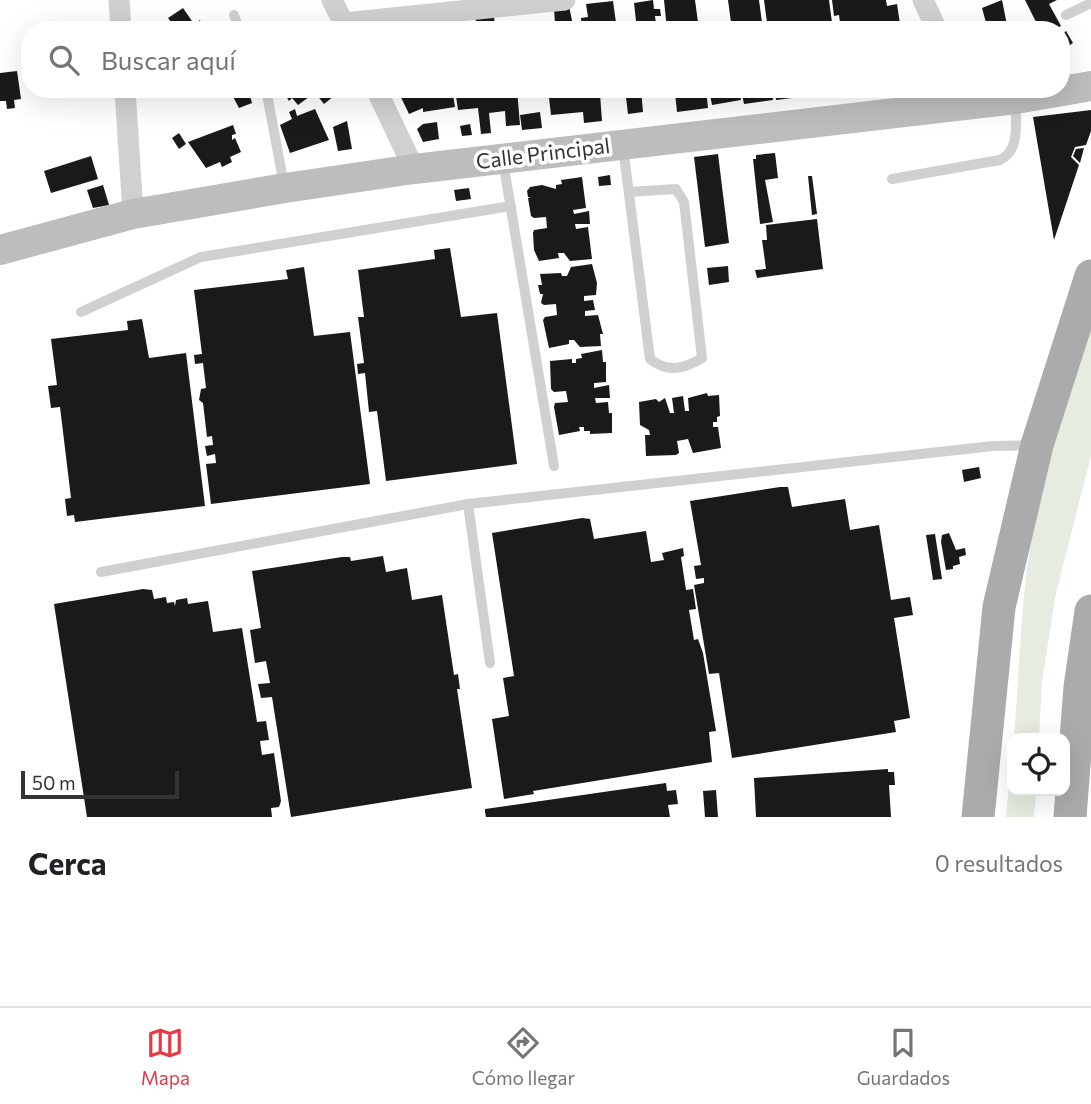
<!DOCTYPE html>
<html lang="es">
<head>
<meta charset="utf-8">
<style>
  :root { --surface:#fff; --page:#f2f2f2; --text:#202124; --muted:#757577; --line:#e0e0e0; --accent:#e63946 }
  body { margin:0; font-family:Commissioner,sans-serif; background:var(--page); color:var(--text) }
  .controls { position:absolute; right:21px; bottom:21px; display:grid; overflow:hidden; border-radius:14px; box-shadow:0 7px 28px #0002 }
  .controls button { width:63px; height:63px; display:grid; place-items:center; padding:0; border:0; border-bottom:2px solid var(--line); background:var(--surface); color:var(--text); font:35px sans-serif }
  .scale { position:absolute; left:21px; bottom:18px; width:158px; box-sizing:border-box; padding-left:7px; border:4px solid #333; border-top:0; font-size:19px; line-height:24px; white-space:nowrap; color:#333; -webkit-text-stroke:5px #fff; paint-order:stroke }
  .list { margin:0; padding:0; list-style:none }
  h2 { display:flex; justify-content:space-between; align-items:center; height:91px; margin:0; padding:0 28px; font-size:30px }
  h2 small { font-size:23px; font-weight:400; color:var(--muted) }
  .icon { flex:none; width:38px; height:38px; fill:none; stroke:currentColor; stroke-width:2; stroke-linecap:round; stroke-linejoin:round }
  .map { position:relative; flex:none; width:1091px; height:817px; overflow:hidden }
  .search { position:absolute; background:var(--surface); box-shadow:0 7px 28px #0002; left:21px; right:21px; top:21px; height:77px; display:flex; align-items:center; gap:18px; box-sizing:border-box; padding:0 24px; border-radius:28px; color:var(--muted); font-size:26px }
  .sheet { height:189px; background:var(--surface) }
  nav { display:flex; justify-content:space-around; align-items:center; box-sizing:border-box; height:98px; border-top:2px solid var(--line); background:var(--surface); font-size:19px; color:var(--muted) }
  nav a { display:grid; justify-items:center; gap:4px }
  nav .on { color:var(--accent) }
  .map>svg:first-child { display:block }
</style>
</head>
<body>
<div class="map">
<svg width="1091" height="817" viewBox="0 0 1091 817">
  <rect width="100%" height="100%" fill="#fff"/>
  <g fill="#e6ecdf">
    <path d="M1091,314V456L1056,593L1042,681L1039,738H1014C1018,687 1020,635 1025,584C1036,492 1063,402 1091,314Z"/>
    <polygon points="1012,753 1012,791 1036,791 1034,817 1006,817"/>
  </g>
  <g fill="#1a1a1a">
    <polygon points="653,0 654,9 660,9 661,16 655,16 656,24 662,23 663,30 623,30 631,27 630,22 636,21 634,3"/>
    <polygon points="664,0 695,0 699,30 667,30"/>
    <polygon points="728,0 759,0 763,30 732,30"/>
    <polygon points="764,0 829,0 833,30 768,30"/>
    <polygon points="832,0 886,0 887,6 897,4 900,24 841,30 839,15 834,16"/>
    <polygon points="1002,0 1007,25 1000,30 988,30 982,8"/>
    <polygon points="1025,0 1057,0 1049,4 1061,26 1054,30 1040,30"/>
    <polygon points="613,1 617,30 582,30 581,18 588,17 586,4"/>
    <polygon points="569,6 574,30 541,30 540,26 555,24 554,8"/>
    <polygon points="183,8 194,24 200,20 203,30 177,30 168,18"/>
    <polygon points="494,15 495,30 443,30 476,22 475,17"/>
    <polygon points="1066,31 1073,43 1064,49 1061,35"/>
    <polygon points="17,71 21,99 14,100 15,108 7,109 6,101 0,101 0,73"/>
    <polygon points="229,89 248,89 252,103 239,108"/>
    <polygon points="282,89 309,89 313,94 298,105 292,98 289,101"/>
    <polygon points="312,89 337,89 339,92 324,104"/>
    <polygon points="397,89 452,89 455,107 423,112 423,108 409,114"/>
    <polygon points="455,89 517,89 520,125 506,126 505,111 489,113 491,133 481,134 478,108 458,110"/>
    <polygon points="548,89 595,89 596,94 600,94 602,121 584,123 583,112 551,115"/>
    <polygon points="625,89 641,89 643,112 628,114"/>
    <polygon points="695,89 706,89 708,108 677,112 675,93 680,92 681,98 694,97"/>
    <polygon points="709,89 739,89 741,100 712,105"/>
    <polygon points="741,89 772,89 773,100 744,104"/>
    <polygon points="775,89 840,89 840,92 776,100"/>
    <polygon points="295,109 297,116 315,109 329,140 290,153 280,125 292,119 289,112"/>
    <polygon points="1091,110 1091,131 1086,145 1075,147 1071,157 1079,165 1054,240 1033,117"/>
    <polygon points="540,112 542,128 522,130 520,115"/>
    <polygon points="347,121 352,149 338,151 333,127"/>
    <polygon points="437,122 439,139 423,142 417,129 423,124"/>
    <polygon points="470,124 472,135 462,136 460,126"/>
    <polygon points="233,125 236,134 232,135 232,140 235,138 241,152 230,157 232,162 222,167 220,162 206,168 188,142"/>
    <polygon points="179,133 186,144 179,149 172,138"/>
    <polygon points="1084,148 1080,163 1073,156 1076,149"/>
    <polygon points="775,153 778,178 765,180 773,222 760,224 753,159 756,159 756,155"/>
    <polygon points="718,154 729,243 705,247 694,157"/>
    <polygon points="91,156 98,179 51,193 44,171"/>
    <polygon points="610,175 611,185 599,186 598,177"/>
    <polygon points="808,176 812,176 817,214 812,215"/>
    <polygon points="582,177 586,208 573,210 574,214 589,211 590,224 575,224 576,229 588,227 592,259 570,261 564,253 558,253 559,258 539,261 534,250 533,233 534,230 547,228 546,217 534,218 531,216 528,198 531,197 528,197 527,191 530,187 542,185 556,189 556,185 562,184 561,180"/>
    <polygon points="103,185 109,205 93,208 87,190"/>
    <polygon points="469,188 471,199 456,201 454,190"/>
    <polygon points="817,219 823,269 757,278 755,270 766,269 762,240 767,240 766,225"/>
    <polygon points="450,248 461,317 497,313 517,464 386,481 377,411 369,412 365,373 358,374 357,364 364,363 358,317 364,317 358,270 435,259 434,250"/>
    <polygon points="592,264 597,283 596,295 584,296 584,301 593,300 595,310 585,311 585,316 598,315 603,334 600,334 601,346 580,347 574,340 569,340 569,344 549,348 543,320 545,317 557,315 556,304 544,305 541,303 543,294 540,294 538,285 542,285 540,274 561,273 562,276 567,276 571,267"/>
    <polygon points="728,266 729,282 709,285 707,268"/>
    <polygon points="304,267 314,336 350,332 370,484 211,504 206,464 216,463 215,454 207,456 205,446 213,445 212,436 207,437 203,403 199,400 201,389 206,388 203,363 195,364 194,355 202,354 194,290 288,279 286,270"/>
    <polygon points="142,319 149,358 186,353 205,506 75,522 74,515 67,516 65,499 71,498 60,407 51,408 48,386 57,385 51,339 128,330 127,321"/>
    <polygon points="602,350 603,362 606,362 606,382 594,383 594,388 609,385 610,398 595,398 596,403 608,402 609,413 612,413 612,433 590,434 590,431 584,431 584,427 579,427 580,431 559,435 554,407 555,403 568,402 566,391 554,392 551,389 550,361 572,359 572,363 576,363 576,359 582,358 581,354"/>
    <polygon points="707,393 708,396 719,395 720,416 717,417 717,422 713,422 713,427 718,427 721,448 693,453 688,439 677,441 679,453 676,455 646,456 645,435 650,435 649,430 640,425 639,402 656,399 659,402 665,398 670,413 674,413 672,398 683,396 685,411 689,411 688,398"/>
    <polygon points="979,467 981,478 964,482 962,470"/>
    <polygon points="780,487 788,487 792,507 845,499 850,530 879,525 891,600 910,597 913,615 894,618 910,718 894,721 896,732 732,758 719,673 709,674 694,585 704,583 704,578 696,579 694,566 701,565 690,501"/>
    <polygon points="582,518 590,519 594,539 646,531 651,562 664,560 662,553 683,548 684,556 681,557 686,590 693,589 696,609 689,610 694,640 698,639 703,653 716,731 709,732 712,762 533,791 534,794 504,799 492,719 509,716 503,678 514,676 492,533"/>
    <polygon points="949,533 956,550 965,548 966,555 959,557 960,564 953,566 953,569 946,570 941,542 942,535"/>
    <polygon points="935,534 942,579 933,580 926,535"/>
    <polygon points="383,556 386,572 407,568 412,600 442,595 454,675 458,674 460,689 457,689 472,788 291,817 272,697 261,698 258,684 270,683 266,661 255,663 250,630 261,628 252,571 342,557 350,557 351,561"/>
    <polygon points="143,589 152,590 154,599 166,597 167,603 174,602 175,606 176,600 187,598 188,604 208,601 213,632 242,628 257,722 266,721 269,740 260,741 262,755 274,753 281,801 279,807 271,808 272,817 87,817 54,604"/>
    <polygon points="888,769 888,772 894,772 895,785 889,785 891,817 756,817 754,778"/>
    <polygon points="666,783 667,791 676,790 678,804 668,805 670,817 486,817 485,812 485,809"/>
    <polygon points="716,790 718,817 705,817 703,791"/>
  </g>
  <g fill="none" stroke-linecap="round" stroke-linejoin="round">
    <g stroke="#d0d0d0" stroke-width="10">
      <polyline points="234,15 240,30"/>
      <polyline points="1066,15 1091,3"/>
      <polyline points="266,89 284,185"/>
      <path d="M623,147L650,359C668,373 684,369 702,358L684,202L676,189L629,192"/>
      <polyline points="503,161 554,466"/>
      <path d="M892,179L1000,160C1021,150 1015,122 1016,102"/>
      <polyline points="81,312 201,257 511,206"/>
      <polyline points="468,504 490,663"/>
      <polyline points="101,572 468,504 993,446 1035,445"/>
    </g>
    <g stroke="#d0d0d0" stroke-width="21">
      <polyline points="119,0 121,30"/>
      <polyline points="332,0 347,30"/>
      <polyline points="923,0 937,30"/>
      <polyline points="344,23 565,0"/>
      <polyline points="125,89 133,214"/>
      <polyline points="376,89 414,169"/>
    </g>
    <polyline stroke="#bdbdbd" stroke-width="30" points="0,250 133,214 285,188 414,169 1016,99 1091,86"/>
    <g stroke="#ababab" stroke-width="33">
      <polyline points="978,817 999,607 1037,445 1091,276"/>
      <polyline points="1070,817 1080,687 1091,611"/>
    </g>
  </g>
  <g text-anchor="middle" stroke-width="7" stroke-linejoin="round" paint-order="stroke">
    <g font-size="21" fill="#333" stroke="#fff">
      <text transform="translate(543 154) rotate(-7)" y="7">Calle Principal</text>
    </g>
  </g>
</svg>
<div class="controls">
<button><svg class="icon" aria-label="locate" viewBox="0 0 24 24"><circle cx="12" cy="12" r="6"/><path d="M12 2v4M12 18v4M2 12h4M18 12h4"/></svg></button>
</div>
<div class="scale">50 m</div>
<div class="search"><svg class="icon" aria-label="search" viewBox="0 0 24 24"><circle cx="10" cy="10" r="6"/><path d="M15 15l6 6"/></svg>Buscar aquí</div>
</div>
<section class="sheet">
<h2>Cerca<small>0 resultados</small></h2>
<ul class="list">
</ul>
</section>
<nav>
<a class="on"><svg class="icon" aria-label="map" viewBox="0 0 24 24"><path d="M3 6l6-2 6 2 6-2v14l-6 2-6-2-6 2zM9 4v14M15 6v14"/></svg>Mapa</a>
<a><svg class="icon" aria-label="directions" viewBox="0 0 24 24"><path d="M12 3l9 9-9 9-9-9zM9 14v-3h6M13 9l2 2-2 2"/></svg>Cómo llegar</a>
<a><svg class="icon" aria-label="saved" viewBox="0 0 24 24"><path d="M7 4h10v16l-5-4-5 4z"/></svg>Guardados</a>
</nav>
</body>
</html>
